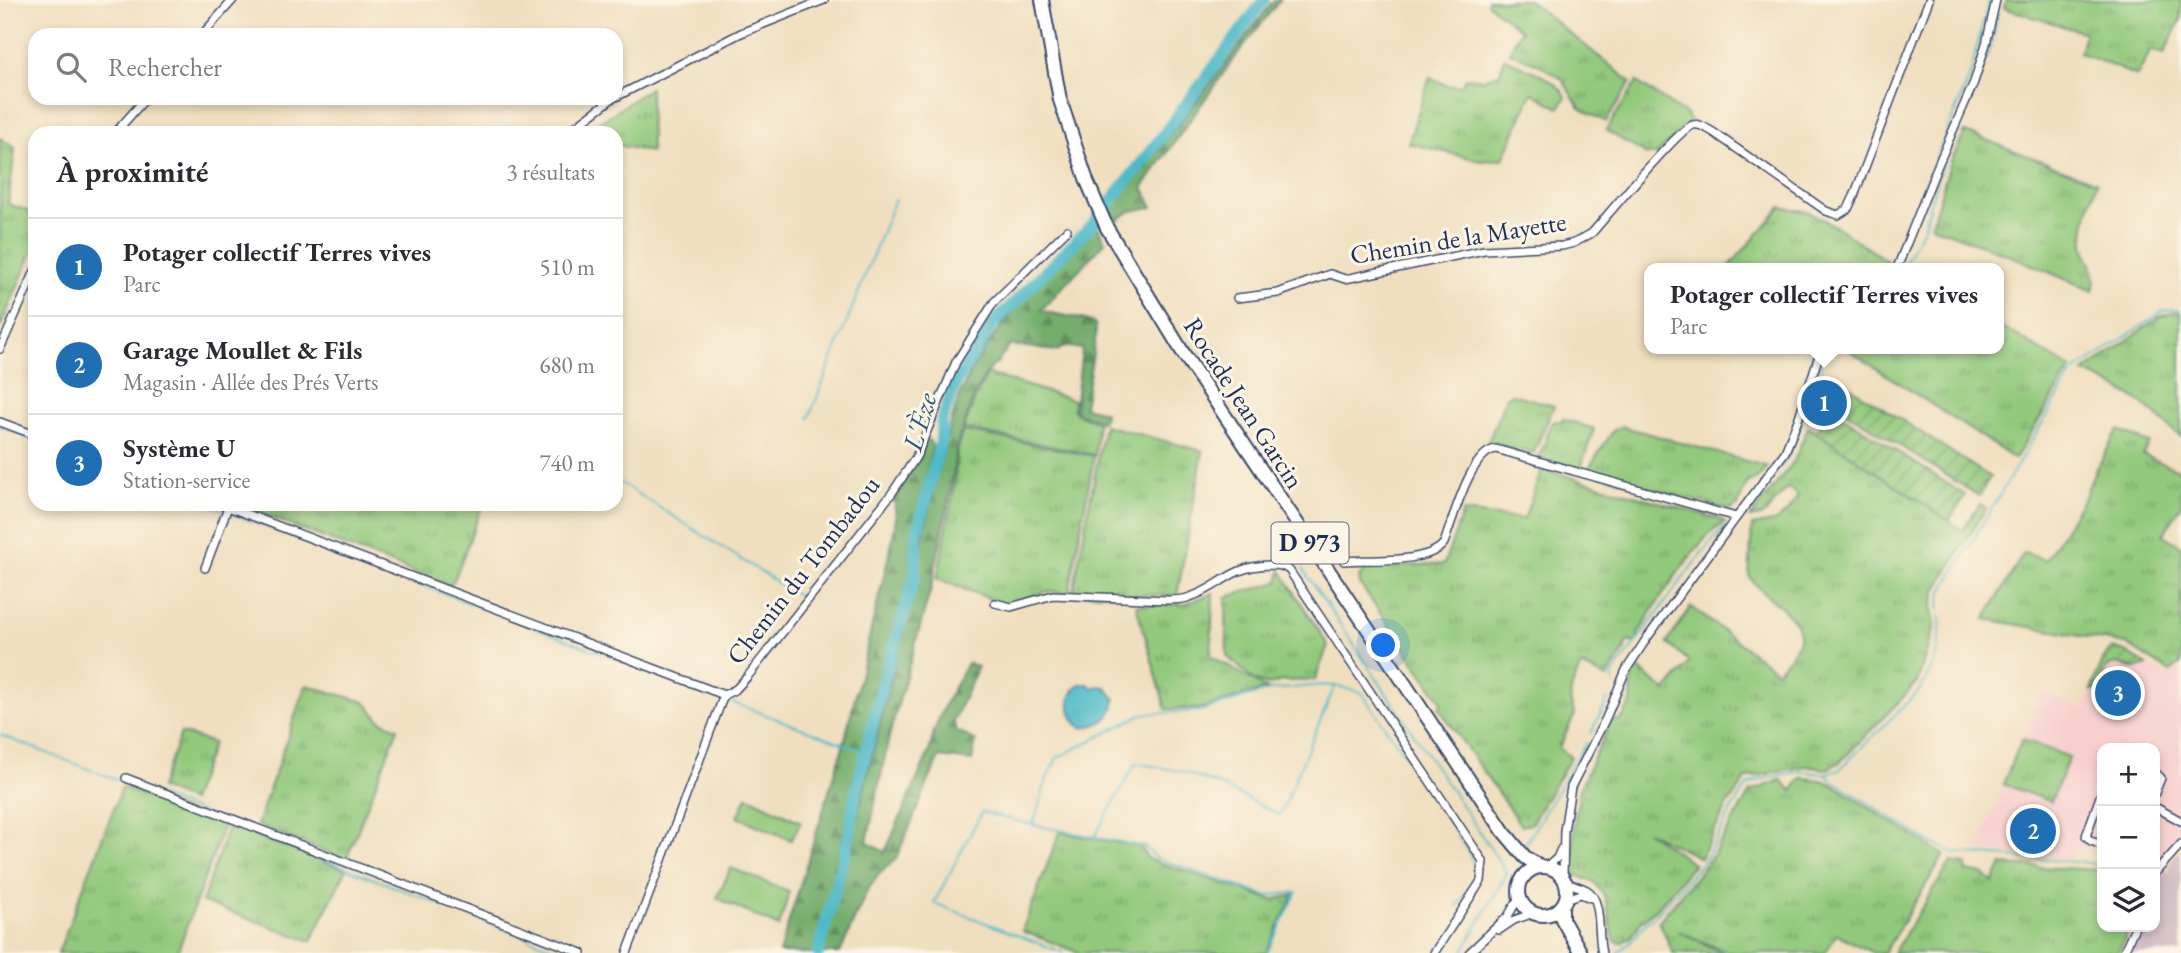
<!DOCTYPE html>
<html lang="fr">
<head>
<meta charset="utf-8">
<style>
  :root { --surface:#fff; --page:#f2f2f3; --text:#2b2b33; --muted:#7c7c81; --line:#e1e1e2; --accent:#1f6fb2 }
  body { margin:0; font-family:"EB Garamond",serif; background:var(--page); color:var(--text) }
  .controls { position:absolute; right:21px; bottom:21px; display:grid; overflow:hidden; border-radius:14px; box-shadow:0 4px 10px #0003 }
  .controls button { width:63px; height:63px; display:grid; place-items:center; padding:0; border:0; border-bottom:2px solid var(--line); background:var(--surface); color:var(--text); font:35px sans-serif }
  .you { position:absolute; left:1384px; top:646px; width:24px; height:24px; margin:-18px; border:5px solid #fff; border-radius:50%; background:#1a73e8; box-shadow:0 0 0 10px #1a73e833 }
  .badge { display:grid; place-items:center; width:46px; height:46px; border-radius:50%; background:var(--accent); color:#fff; font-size:23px; font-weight:700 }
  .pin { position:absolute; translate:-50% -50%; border:4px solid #fff; box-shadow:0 2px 7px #0006 }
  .popup { position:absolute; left:1644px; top:263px; width:360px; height:91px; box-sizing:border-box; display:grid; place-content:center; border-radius:14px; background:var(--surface); filter:drop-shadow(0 2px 5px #0005); font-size:23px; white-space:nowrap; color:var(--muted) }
  .popup b { font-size:26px; color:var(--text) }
  .popup::after { content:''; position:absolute; left:50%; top:100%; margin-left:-14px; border:14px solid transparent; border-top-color:var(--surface) }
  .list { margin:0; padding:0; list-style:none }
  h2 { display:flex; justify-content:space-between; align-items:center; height:91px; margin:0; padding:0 28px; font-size:30px }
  h2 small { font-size:23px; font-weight:400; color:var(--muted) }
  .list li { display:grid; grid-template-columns:46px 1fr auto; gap:21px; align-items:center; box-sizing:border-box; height:98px; padding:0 28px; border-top:2px solid var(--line) }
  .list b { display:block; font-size:26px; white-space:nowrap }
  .list p { margin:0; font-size:23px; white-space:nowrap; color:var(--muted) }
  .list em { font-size:23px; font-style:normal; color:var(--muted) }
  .icon { flex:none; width:38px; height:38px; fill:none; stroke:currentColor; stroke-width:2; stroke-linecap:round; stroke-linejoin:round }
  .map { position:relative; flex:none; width:2181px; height:953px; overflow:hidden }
  .search { position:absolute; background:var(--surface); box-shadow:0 4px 10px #0003; left:28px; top:28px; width:595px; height:77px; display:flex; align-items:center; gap:18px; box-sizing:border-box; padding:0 24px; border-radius:21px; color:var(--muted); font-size:26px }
  .panel { position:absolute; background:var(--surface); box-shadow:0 4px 10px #0003; left:28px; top:126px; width:595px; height:385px; border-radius:21px }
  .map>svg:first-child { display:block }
</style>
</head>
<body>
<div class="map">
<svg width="2181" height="953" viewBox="0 0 2181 953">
  <defs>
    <pattern id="grass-tufts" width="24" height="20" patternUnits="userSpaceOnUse" patternTransform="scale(1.75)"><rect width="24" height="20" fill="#92c97c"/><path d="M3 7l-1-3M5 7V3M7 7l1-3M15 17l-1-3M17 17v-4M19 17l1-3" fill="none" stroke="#76a469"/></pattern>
    <pattern id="forest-firs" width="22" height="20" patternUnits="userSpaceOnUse" patternTransform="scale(1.75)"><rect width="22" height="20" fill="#75ad6c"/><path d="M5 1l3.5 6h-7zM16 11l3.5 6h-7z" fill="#5f8d5c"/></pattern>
    <pattern id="garden-furrows" width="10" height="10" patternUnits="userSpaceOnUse" patternTransform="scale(1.75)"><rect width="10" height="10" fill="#92c97c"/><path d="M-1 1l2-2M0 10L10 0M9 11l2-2" fill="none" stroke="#76a469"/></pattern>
  </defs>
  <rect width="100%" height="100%" fill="#fcf5e5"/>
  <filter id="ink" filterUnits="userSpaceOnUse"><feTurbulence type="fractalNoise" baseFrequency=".0143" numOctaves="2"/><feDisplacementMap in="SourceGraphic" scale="14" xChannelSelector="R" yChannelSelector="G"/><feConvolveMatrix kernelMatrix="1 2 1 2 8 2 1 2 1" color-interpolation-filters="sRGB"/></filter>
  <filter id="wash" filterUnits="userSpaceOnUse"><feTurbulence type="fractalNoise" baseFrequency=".00686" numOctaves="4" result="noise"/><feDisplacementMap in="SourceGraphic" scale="28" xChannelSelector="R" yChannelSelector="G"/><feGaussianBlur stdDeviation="1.57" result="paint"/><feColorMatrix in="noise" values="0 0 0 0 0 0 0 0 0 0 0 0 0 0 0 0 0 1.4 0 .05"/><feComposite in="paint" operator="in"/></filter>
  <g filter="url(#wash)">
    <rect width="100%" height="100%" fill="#f0dfbf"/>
    <polygon fill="#f7d0ce" points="2112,648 2124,651 2166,676 2181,664 2181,835 2155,863 2155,748 2102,748 2102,854 2078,846 2072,859 1976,852 2041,692 2084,709 2105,656"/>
    <polygon fill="#d2bec4" points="2181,851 2181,953 2130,953 2141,927 2155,927 2155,888 2163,869 2168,871 2173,858"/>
    <g fill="url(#grass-tufts)" stroke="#567c6d" stroke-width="2">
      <polygon points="1488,0 1528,0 1631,82 1606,122 1580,108 1562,79 1540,65 1509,52 1521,30 1488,4"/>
      <polygon points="2006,0 2181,0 2181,19 2164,54 2151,50 2137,76 2080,53 2085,33 2004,8"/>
      <path d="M1504,58C1523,68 1557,77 1566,97L1559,108L1532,93L1503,159L1482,161L1408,143L1430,77L1448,86L1461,85L1466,78L1483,79L1500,74Z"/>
      <polygon points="1637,82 1685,114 1691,120 1656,155 1647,155 1606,130"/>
      <polygon points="650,88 651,152 616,145 616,133 584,133"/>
      <path d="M1965,132L2097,182C2091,202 2083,222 2084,243C2086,262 2099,271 2093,291L2011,256L1931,226L1951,161Z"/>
      <polygon points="0,138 15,148 8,204 35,213 35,245 0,328"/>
      <polygon points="1781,207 1809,212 1837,227 1887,261 1886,268 1728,268"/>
      <path d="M2176,312L2181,314V437C2168,427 2156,414 2143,404C2124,391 2105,381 2084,372L2159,317Z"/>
      <polygon points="1999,325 2071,368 2015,459 1847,349 1999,349"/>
      <polygon points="988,374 1074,400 1073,409 1076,414 1098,422 1095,455 964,429 977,393"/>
      <polygon points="1512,394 1554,406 1533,454 1496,444 1487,445 1506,397"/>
      <polygon points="1563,419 1594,429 1580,470 1539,458 1552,423 1556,421 1562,422"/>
      <polygon points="1104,425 1203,451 1177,596 1073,593"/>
      <polygon points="1621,426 1768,467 1757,479 1747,483 1738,505 1730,510 1587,471 1613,431"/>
      <path d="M1808,427L1963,530L1980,504L1986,508L1936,590L1932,609L1935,625L1917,683L1840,762L1827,769L1805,766L1747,778L1728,804L1700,858L1646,831L1694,864L1658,907L1641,922L1630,938L1621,943L1615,941L1613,936L1605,897L1594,882L1574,874L1573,869L1574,826L1580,788L1611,721L1621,720L1631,703L1632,674L1636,667L1666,691L1690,662L1667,643L1691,607L1777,671C1784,663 1798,649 1799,639C1803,616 1760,595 1749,576L1752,526L1777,521L1789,510L1798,496L1788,487L1763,516L1750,518L1794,461Z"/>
      <polygon points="2118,430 2149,443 2143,455 2181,471 2181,505 2163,535 2181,546 2181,664 2170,672 2126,644 1985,619 2024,553 2046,560 2085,496 2092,477"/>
      <polygon points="963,431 1094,456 1069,593 1048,591 1007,605 937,579 955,483 957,449"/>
      <path d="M1542,469L1722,520L1725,523C1701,532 1653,609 1638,634L1639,637L1635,643L1629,641L1625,644V649L1607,678L1581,666C1573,683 1565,695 1575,714L1559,748L1571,757L1531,824L1521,826L1439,708L1442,702L1360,584L1359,577L1363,573L1364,566L1381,567L1444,564L1463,512L1524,519Z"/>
      <polygon points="236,504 483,504 455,578 450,586"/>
      <polygon points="1281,571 1328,645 1315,680 1282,681 1269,685 1254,680 1227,656 1226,597 1278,582"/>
      <polygon points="1213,593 1211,656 1267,689 1198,709 1166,709 1136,605 1186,604"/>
      <polygon points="306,685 365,702 381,721 398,728 346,860 257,825"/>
      <polygon points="181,733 213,743 191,801 160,788"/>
      <polygon points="2022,739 2069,757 2051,802 2003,784"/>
      <polygon points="1801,778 1821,780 1832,784 1944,855 1884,953 1873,953 1837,934 1825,953 1730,953 1678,931 1723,953 1673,953 1659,921 1712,857 1750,792 1781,780 1792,791"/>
      <polygon points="122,787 224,825 177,953 58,953"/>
      <polygon points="229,825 346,870 311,941 202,902"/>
      <polygon points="1060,832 1141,847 1148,859 1273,900 1294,895 1266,953 1080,953 1022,931"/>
      <polygon points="1951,862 1967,864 1966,871 1982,874 1993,882 2002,865 2099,870 2102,872 2102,927 2130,927 2118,953 1893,953"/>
    </g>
    <g fill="url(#forest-firs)" stroke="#486e65" stroke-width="2">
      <polygon points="1274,0 1280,0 1232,61 1143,187 1153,207 1131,211 1112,223 1107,212 1183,119"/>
      <path d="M1097,225L1105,242L1041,310C1059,317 1079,315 1095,324L1096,335L1084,407L1105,412L1102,421L1079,414L1075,409L1082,349L1065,346L1057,351L1010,345L997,363L990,368L976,391L956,448L953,480L931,588L889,737L867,842L885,852L929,752L934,731L944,706L967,663L978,667L953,722L957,731L976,741L972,761L939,757L896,859L879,874L867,891L840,953H821L835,905L917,574C922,533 932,493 943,453C950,425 957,397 971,372C999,321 1053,264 1097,225Z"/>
      <polygon points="929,440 932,446 929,464 911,545 913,577 878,688 816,953 779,953 844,743 892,542 896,518 894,499 919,458 926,441"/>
    </g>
    <g fill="url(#garden-furrows)" stroke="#567c6d" stroke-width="2">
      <polygon points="1838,379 1990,477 1979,496 1826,399"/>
      <polygon points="1830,408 1965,495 1949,521 1816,432"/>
      <polygon points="2112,648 2124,651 2147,665 2136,669 2116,664 2109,666 2105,670 2096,691 2091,690 2105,656"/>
    </g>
    <g fill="#92c97c" stroke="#567c6d" stroke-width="2">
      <polygon points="747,796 801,822 791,840 738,817"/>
      <polygon points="731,868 789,892 779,927 717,898"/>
    </g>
    <path fill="#4ebac9" stroke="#347494" stroke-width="2" d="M1080,684H1088L1094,689L1098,686L1106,687L1115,699C1113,719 1100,725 1082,728C1067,718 1065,695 1080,684Z"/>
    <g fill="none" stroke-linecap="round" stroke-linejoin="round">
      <g stroke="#4ebac9" stroke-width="2">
        <polyline points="196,35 227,0"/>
        <polyline points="1890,268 1969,79 1989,0"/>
        <polyline points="1902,268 1923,229 1940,169 1979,81 1994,33 1998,8"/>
        <polyline points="1814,390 1826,349"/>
        <polyline points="809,418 895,199"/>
        <polyline points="0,426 35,439"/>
        <polyline points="616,480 799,596"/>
        <polyline points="208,504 223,510"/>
        <polyline points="228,512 721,698"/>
        <polyline points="1744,514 1789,455 1811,398"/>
        <polyline points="1734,526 1740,519"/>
        <polyline points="1303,569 1507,873 1462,953"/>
        <polyline points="1939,610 1941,594 2072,373 2163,311 2173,309 2181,311"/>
        <polyline points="1613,683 1612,676 1622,661 1700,555 1724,528"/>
        <polyline points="726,700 866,752"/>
        <polyline points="1591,733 1608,699"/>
        <polyline points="0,735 567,953"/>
        <polyline points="1827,774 1832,780 1926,840 1954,853 2090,863 2102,867"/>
        <polyline points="1033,825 1047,778 1057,758 1143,714 1200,711 1270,690 1322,685 1334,686"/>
        <path d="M1095,836L1136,763L1184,772L1217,784L1280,815L1335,686L1361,692C1377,716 1476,854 1476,870C1476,883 1463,896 1456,907"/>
        <polyline points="1525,845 1586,743"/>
        <polyline points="1064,953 934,903 982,812 1033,825 1145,847 1156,858 1267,896 1297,892 1267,953"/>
        <path d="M1617,953L1631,942L1646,923L1656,915L1707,857L1732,809L1747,786L1759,780L1801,771L1822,774L1839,770L1918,692C1934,671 1942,641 1940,616"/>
      </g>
      <polyline stroke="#4ebac9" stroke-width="12" points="818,953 849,837 855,796 883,682 915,576 917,533 941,440 942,419 957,381 992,325 1094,223 1151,151 1264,0"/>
    </g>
  </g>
  <g filter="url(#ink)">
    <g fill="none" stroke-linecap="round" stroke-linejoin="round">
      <defs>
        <g id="street">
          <polyline points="202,35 233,0"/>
          <polyline points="616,97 741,33 824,0"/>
          <polyline points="115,133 146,98"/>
          <polyline points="567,133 613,98"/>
          <polyline points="1897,268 1938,165 1974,82 1986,44 1996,0"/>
          <path d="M1237,298L1278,293L1330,274L1345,279L1484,250L1562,246L1574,243L1592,233C1607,216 1679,128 1693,125C1700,123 1707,129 1713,132L1826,211L1838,215L1848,209L1854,196L1929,0"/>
          <polyline points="0,349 35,271"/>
          <polyline points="0,422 35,435"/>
          <polyline points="220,504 724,695 736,689 748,676 892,493 916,457 956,362 994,302 1067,230"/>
          <path d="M1344,561C1370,559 1429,564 1444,543C1453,520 1470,452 1496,449L1736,517"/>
          <polyline points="205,568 228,507"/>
          <path d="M995,603L1011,607L1053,595L1168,600C1175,600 1183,600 1190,597C1222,587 1228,567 1268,565C1276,565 1282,565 1289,570L1483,861L1481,881L1434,953"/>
          <polyline points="2155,772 2161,778 2155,793"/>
          <polyline points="126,778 582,953"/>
          <polyline points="2102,791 2086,836 2091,841 2102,845"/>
          <polyline points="2155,807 2181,821"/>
          <polyline points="1547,867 1557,858 1561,849"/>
          <polyline points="2155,873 2181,844"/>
          <polyline points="1563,877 1564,831 1571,787 1606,718 1626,670 1647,638 1785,452 1798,420 1821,349"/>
          <path d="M1566,882C1573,885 1581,887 1587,890C1603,899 1597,936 1602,953"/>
          <polyline points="1566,899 1581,894 1591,898"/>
          <polyline points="1499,930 1514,920 1534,913"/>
          <polyline points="627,953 724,695"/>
          <polyline points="1469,953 1508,916 1520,896"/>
          <polyline points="2123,953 2135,927"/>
        </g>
        <g id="primary">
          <polyline points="1042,0 1060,100 1087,181 1107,228 1185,356 1504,832 1525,857 1540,867"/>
          <circle cx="1543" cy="891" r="24"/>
          <polyline points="1562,906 1562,919 1581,953"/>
        </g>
      </defs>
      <use href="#street" stroke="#3b496d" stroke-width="10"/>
      <use href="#primary" stroke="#3b496d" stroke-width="16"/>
      <use href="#street" stroke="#fff" stroke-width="7"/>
      <use href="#primary" stroke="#fff" stroke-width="12"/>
    </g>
  </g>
  <g text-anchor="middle" stroke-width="6" stroke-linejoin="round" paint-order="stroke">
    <rect fill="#fcf5e5" stroke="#5e6a86" stroke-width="2" x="1271.5" y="522.5" width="77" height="41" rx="5"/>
    <g font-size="24" font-weight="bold" fill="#1b2f5e">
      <text x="1310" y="551">D 973</text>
    </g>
    <g font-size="26" fill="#1b2f5e" stroke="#fcf5e5">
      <text transform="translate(1458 238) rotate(-9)" y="9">Chemin de la Mayette</text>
      <text transform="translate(1244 403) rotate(57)" y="9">Rocade Jean Garcin</text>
      <text transform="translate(803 570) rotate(-52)" y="9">Chemin du Tombadou</text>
    </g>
    <g font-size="28" font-style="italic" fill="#2a597e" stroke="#fcf5e5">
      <text transform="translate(919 422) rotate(-74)" y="10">L'Èze</text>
    </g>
  </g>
</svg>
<div class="controls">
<button>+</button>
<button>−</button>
<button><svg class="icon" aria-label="layers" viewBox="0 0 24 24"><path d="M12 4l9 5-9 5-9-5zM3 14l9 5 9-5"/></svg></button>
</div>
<div class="you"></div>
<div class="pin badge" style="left:1824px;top:403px">1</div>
<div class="popup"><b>Potager collectif Terres vives</b>Parc</div>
<div class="pin badge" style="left:2033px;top:831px">2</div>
<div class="pin badge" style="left:2118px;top:693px">3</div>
<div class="search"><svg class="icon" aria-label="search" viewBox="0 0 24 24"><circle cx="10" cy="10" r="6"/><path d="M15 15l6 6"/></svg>Rechercher</div>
<section class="panel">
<h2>À proximité<small>3 résultats</small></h2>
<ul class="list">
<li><span class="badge">1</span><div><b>Potager collectif Terres vives</b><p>Parc</p></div><em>510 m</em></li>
<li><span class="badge">2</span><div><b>Garage Moullet &amp; Fils</b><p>Magasin · Allée des Prés Verts</p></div><em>680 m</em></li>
<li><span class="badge">3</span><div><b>Système U</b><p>Station-service</p></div><em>740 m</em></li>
</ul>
</section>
</div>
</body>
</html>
